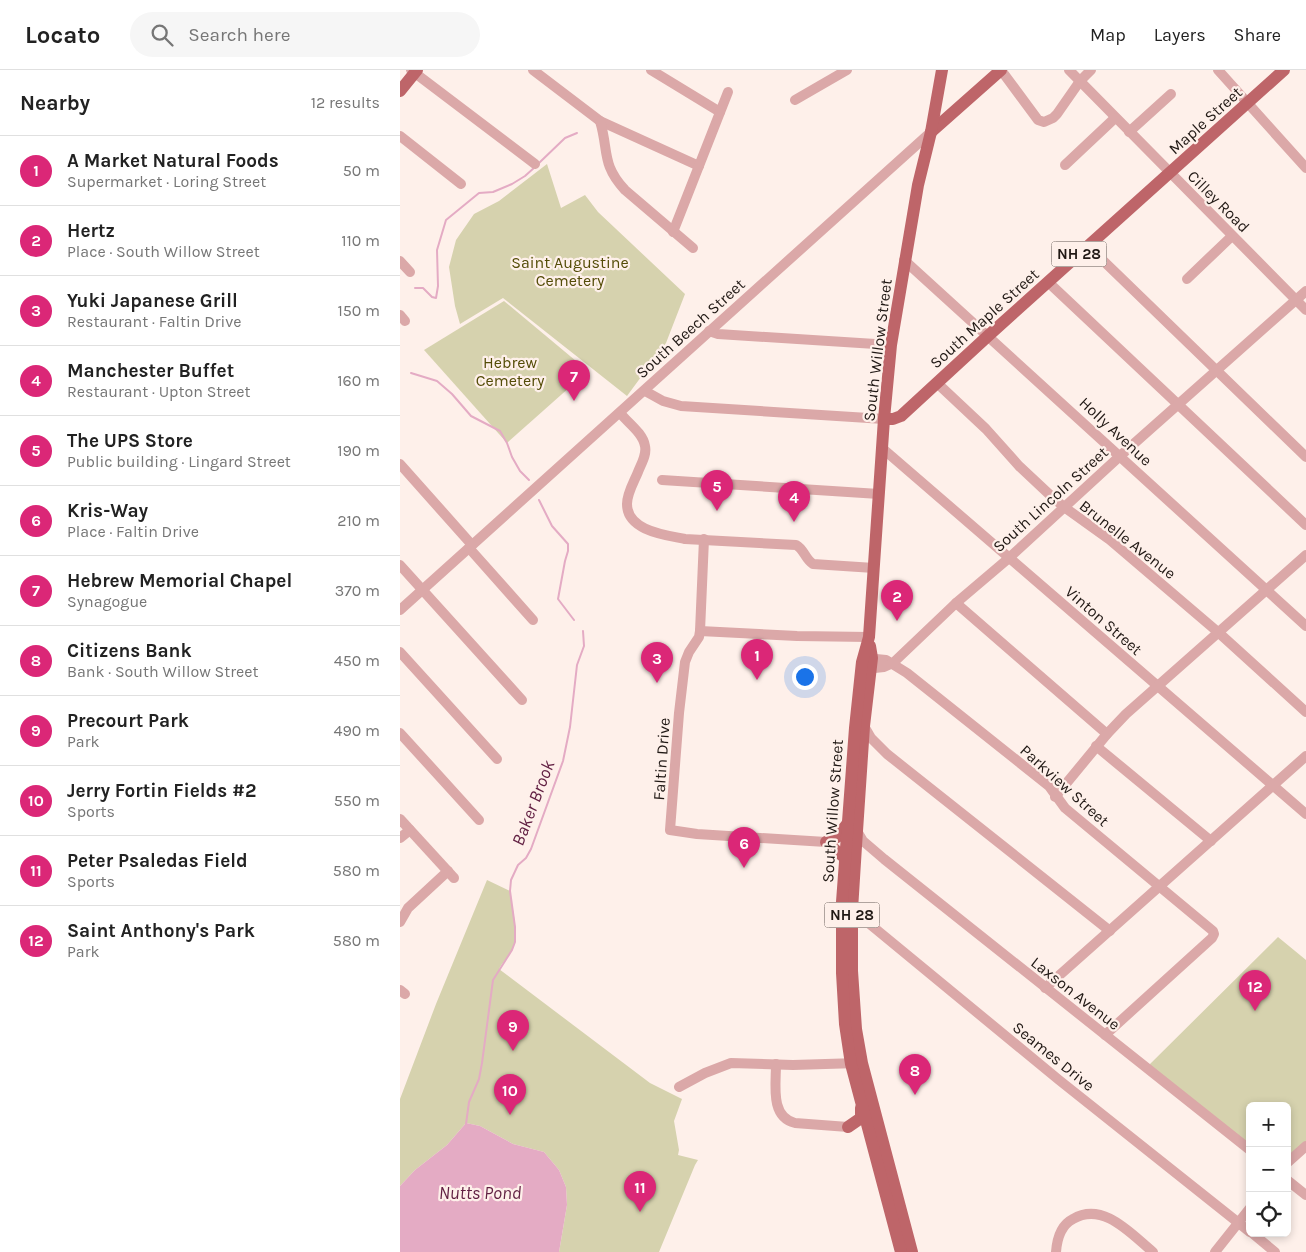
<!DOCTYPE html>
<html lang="en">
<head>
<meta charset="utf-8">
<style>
  :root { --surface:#fff; --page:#f6f6f6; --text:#222; --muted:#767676; --line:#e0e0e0; --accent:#db2777 }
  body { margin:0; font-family:Karla,sans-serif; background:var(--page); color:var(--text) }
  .controls { position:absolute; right:15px; bottom:15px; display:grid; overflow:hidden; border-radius:8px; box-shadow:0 2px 8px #0003 }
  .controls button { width:45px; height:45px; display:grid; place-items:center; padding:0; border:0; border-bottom:1px solid var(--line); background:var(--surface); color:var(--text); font:25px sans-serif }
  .you { position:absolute; left:404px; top:606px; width:18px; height:18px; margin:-12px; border:4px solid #fff; border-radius:50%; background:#1a73e8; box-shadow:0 0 0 8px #1a73e833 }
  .badge { display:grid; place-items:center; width:32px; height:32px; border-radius:50%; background:var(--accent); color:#fff; font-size:16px; font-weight:700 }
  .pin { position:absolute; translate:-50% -41px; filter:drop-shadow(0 1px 2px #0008) }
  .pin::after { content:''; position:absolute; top:26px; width:18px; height:15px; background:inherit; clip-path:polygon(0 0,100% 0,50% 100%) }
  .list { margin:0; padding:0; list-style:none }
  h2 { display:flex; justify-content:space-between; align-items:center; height:65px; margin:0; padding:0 20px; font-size:21px }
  h2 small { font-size:16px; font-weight:400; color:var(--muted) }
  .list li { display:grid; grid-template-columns:32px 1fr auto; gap:15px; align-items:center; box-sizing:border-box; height:70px; padding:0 20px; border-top:1px solid var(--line) }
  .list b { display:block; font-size:19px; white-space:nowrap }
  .list p { margin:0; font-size:16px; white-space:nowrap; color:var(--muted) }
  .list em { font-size:16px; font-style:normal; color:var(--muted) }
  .icon { flex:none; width:28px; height:28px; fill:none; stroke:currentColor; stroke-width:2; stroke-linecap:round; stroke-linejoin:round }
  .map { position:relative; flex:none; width:906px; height:1182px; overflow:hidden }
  header { display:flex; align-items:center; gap:30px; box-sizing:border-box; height:70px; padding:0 25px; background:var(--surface); border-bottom:1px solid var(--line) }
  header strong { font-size:24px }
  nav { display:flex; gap:28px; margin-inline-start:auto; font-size:18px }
  .search { width:350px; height:45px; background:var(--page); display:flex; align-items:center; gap:12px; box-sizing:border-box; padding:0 18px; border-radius:28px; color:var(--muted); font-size:19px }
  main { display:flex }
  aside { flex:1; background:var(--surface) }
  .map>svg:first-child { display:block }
</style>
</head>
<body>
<header>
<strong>Locato</strong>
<div class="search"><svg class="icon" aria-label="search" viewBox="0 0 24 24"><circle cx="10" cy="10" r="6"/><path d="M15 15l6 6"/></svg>Search here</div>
<nav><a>Map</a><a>Layers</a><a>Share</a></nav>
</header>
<main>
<aside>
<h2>Nearby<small>12 results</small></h2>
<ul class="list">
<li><span class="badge">1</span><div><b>A Market Natural Foods</b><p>Supermarket · Loring Street</p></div><em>50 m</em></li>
<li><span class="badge">2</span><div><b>Hertz</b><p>Place · South Willow Street</p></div><em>110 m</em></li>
<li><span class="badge">3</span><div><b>Yuki Japanese Grill</b><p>Restaurant · Faltin Drive</p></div><em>150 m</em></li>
<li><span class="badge">4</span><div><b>Manchester Buffet</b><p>Restaurant · Upton Street</p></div><em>160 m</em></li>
<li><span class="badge">5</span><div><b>The UPS Store</b><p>Public building · Lingard Street</p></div><em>190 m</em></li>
<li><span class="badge">6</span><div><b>Kris-Way</b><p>Place · Faltin Drive</p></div><em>210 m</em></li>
<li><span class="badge">7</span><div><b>Hebrew Memorial Chapel</b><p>Synagogue</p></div><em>370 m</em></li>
<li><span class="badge">8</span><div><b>Citizens Bank</b><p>Bank · South Willow Street</p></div><em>450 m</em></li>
<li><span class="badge">9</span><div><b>Precourt Park</b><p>Park</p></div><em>490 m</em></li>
<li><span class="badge">10</span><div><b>Jerry Fortin Fields #2</b><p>Sports</p></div><em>550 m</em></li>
<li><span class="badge">11</span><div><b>Peter Psaledas Field</b><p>Sports</p></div><em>580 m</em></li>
<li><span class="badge">12</span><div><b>Saint Anthony's Park</b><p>Park</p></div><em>580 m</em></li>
</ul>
</aside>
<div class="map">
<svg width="906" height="1182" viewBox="0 0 906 1182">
  <rect width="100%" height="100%" fill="#fef0ea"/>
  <g fill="#d6d2ae">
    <polygon points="147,94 161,138 185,125 198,142 285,224 266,273 227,326 103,228 60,254 55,236 49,197 56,170 74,144 99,131"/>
    <polygon points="104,231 188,301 107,373 24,280"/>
    <path d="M87,810L110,821C112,839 120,863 112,880C109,887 102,892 99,899L250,1013L282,1029L274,1051L279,1080L278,1085L298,1090L295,1095L259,1182H159L167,1135L166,1117L159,1100L144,1082L113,1074L80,1056L66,1053L47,1075L15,1100L0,1116V1029L36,934Z"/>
    <polygon points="878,867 906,890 906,1077 887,1094 887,1036 850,1036 850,1080 746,998"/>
  </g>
  <polygon fill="#e4abc4" points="66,1053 80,1056 113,1074 144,1082 159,1100 166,1117 167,1135 159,1182 0,1182 0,1116 15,1100 47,1075"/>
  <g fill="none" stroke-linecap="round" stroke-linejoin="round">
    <g stroke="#e4abc4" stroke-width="2">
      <polyline points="139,93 165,68 177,63"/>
      <polyline points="15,218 23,218 32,227 36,228 38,216 37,180 46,150 79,123 93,122 112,114 125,106 135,97"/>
      <polyline points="11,303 37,311 52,324 71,346 100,361 107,373 112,387 120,401 129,410"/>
      <polyline points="139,430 152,456 168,474 168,481 165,491 158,529 174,550"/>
      <polyline points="66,1054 69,1032 79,1009 82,993 93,910 112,880 115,872 115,857 110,821 111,810 118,795 126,788 131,779 163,691 170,657 177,595 184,576 183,561"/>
    </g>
    <g stroke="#dba8a8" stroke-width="10">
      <polyline points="11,0 135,94"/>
      <polyline points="133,0 200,51 299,96"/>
      <polyline points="251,0 320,42"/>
      <polyline points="601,0 638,50 644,52 653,48 657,44 680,11 691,0"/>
      <polyline points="669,0 906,240"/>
      <polyline points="818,0 906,98"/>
      <polyline points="395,30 447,0"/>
      <path d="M200,51C209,81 201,94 225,120L293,178"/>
      <polyline points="729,62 771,24"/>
      <polyline points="0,66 61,114"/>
      <polyline points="665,95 715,48"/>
      <polyline points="273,162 328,22"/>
      <polyline points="688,176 906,387"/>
      <polyline points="504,190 906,556"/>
      <polyline points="0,191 10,202"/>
      <polyline points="787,209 832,166"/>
      <polyline points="648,212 906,455"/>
      <polyline points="0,245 5,251"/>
      <polyline points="309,261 318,264 491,275"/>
      <polyline points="537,313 586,359 619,396 650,425 664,437 710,470 819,563 906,642"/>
      <polyline points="245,321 263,331 281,336 484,349"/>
      <path d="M220,343C228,353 243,363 245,376C247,385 241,394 238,402C234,412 227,423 227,434C227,461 266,465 285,469L396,475C404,479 405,489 413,494L474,498"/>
      <polyline points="482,378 906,744"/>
      <polyline points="0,394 72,475"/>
      <polyline points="262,410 479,424"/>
      <polyline points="304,469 300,561 299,567 289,582 285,592 279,643 270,760 297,764 426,772"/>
      <polyline points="69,478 133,550"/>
      <polyline points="0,495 122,630"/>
      <polyline points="556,533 707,664"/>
      <polyline points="0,540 531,62"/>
      <polyline points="300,561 397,566 469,567"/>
      <polyline points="0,582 97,689"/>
      <polyline points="466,588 486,590 507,603 649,716 665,738 813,861 814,864 812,868 705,965"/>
      <polyline points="465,599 484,597 493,593 556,533 609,488 720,386 906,221"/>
      <polyline points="464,656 471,668 487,684 710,861"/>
      <polyline points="0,663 79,750"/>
      <polyline points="696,676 811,771"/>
      <polyline points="655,727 707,664 726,644 906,485"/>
      <polyline points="0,749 54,808"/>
      <polyline points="457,761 463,771 484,789 850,1080"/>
      <polyline points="0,768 10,760"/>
      <polyline points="449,837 659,1010 850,1162"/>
      <polyline points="0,852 8,838 48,801"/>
      <polyline points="645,918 906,686"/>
      <polyline points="0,920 5,924"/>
      <path d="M376,994C376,1015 370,1047 395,1053L448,1057"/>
      <polyline points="279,1017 305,1003 331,993 393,995 458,993"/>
      <polyline points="887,1093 906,1076"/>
      <polyline points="887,1110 906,1125"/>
      <polyline points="852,1163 875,1182"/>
      <path d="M656,1182C657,1169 661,1155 673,1149C703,1131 731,1164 753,1182"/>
      <polyline points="815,1182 850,1138"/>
    </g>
    <g stroke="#be6569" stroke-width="12">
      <polyline points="0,21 17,0"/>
      <polyline points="531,62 601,0"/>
      <polyline points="484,349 493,349 501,346 589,265 884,0"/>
      <polyline points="470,576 472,588 464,656 456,776 452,840 452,901 456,959 462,993 512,1182"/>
      <polyline points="445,788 426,772 437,767 448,753"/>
      <polyline points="448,1057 461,1048 461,1038"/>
      <polyline points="501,1182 451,994 445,954 442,903 442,832 455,658 462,592 469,567 484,349 491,275 518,115 531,62 542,0"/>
    </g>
  </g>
  <g text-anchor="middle" stroke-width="4.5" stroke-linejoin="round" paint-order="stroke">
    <g fill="#fef0ea" stroke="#635954" stroke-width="1">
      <rect x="651.5" y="171.5" width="55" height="25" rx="4"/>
      <rect x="424.5" y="832.5" width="55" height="25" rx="4"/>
    </g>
    <g font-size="15" font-weight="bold" fill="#201814">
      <text x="679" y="189">NH 28</text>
      <text x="452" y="850">NH 28</text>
    </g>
    <g font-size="16" fill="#201814" stroke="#fef0ea">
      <text transform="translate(805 50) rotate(-42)" y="6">Maple Street</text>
      <text transform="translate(819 131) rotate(45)" y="6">Cilley Road</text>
      <text transform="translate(584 248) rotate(-42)" y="6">South Maple Street</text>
      <text transform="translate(290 258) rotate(-42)" y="6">South Beech Street</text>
      <text transform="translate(477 280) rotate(-83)" y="6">South Willow Street</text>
      <text transform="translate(716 361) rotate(43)" y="6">Holly Avenue</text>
      <text transform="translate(650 429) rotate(-42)" y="6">South Lincoln Street</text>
      <text transform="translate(728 469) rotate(38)" y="6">Brunelle Avenue</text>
      <text transform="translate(704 550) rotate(41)" y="6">Vinton Street</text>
      <text transform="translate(261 689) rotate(-86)" y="6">Faltin Drive</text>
      <text transform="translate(665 715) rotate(42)" y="6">Parkview Street</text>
      <text transform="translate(432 741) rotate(-86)" y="6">South Willow Street</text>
      <text transform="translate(676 923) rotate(38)" y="6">Laxson Avenue</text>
      <text transform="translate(654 986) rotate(39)" y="6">Seames Drive</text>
    </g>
    <g font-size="16" fill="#544c07" stroke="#fef0ea">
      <text x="170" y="198">Saint Augustine<tspan x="170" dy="18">Cemetery</tspan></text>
      <text x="110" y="298">Hebrew<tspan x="110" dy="18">Cemetery</tspan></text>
    </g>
    <g font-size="18" font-style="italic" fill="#611f42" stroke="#fef0ea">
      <text transform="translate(133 733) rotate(-69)" y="6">Baker Brook</text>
      <text x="80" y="1129">Nutts Pond</text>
    </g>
  </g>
</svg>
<div class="controls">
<button>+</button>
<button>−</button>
<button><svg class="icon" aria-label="locate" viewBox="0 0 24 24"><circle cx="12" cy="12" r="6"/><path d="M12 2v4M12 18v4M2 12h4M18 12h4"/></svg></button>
</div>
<div class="you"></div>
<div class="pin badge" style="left:357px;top:610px">1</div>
<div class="pin badge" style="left:497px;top:551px">2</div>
<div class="pin badge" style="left:257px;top:613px">3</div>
<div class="pin badge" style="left:394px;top:452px">4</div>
<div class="pin badge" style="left:317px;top:441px">5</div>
<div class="pin badge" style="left:344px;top:798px">6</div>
<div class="pin badge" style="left:174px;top:331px">7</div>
<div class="pin badge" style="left:515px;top:1025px">8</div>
<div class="pin badge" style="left:113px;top:981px">9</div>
<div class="pin badge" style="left:110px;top:1045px">10</div>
<div class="pin badge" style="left:240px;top:1142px">11</div>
<div class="pin badge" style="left:855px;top:941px">12</div>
</div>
</main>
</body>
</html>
